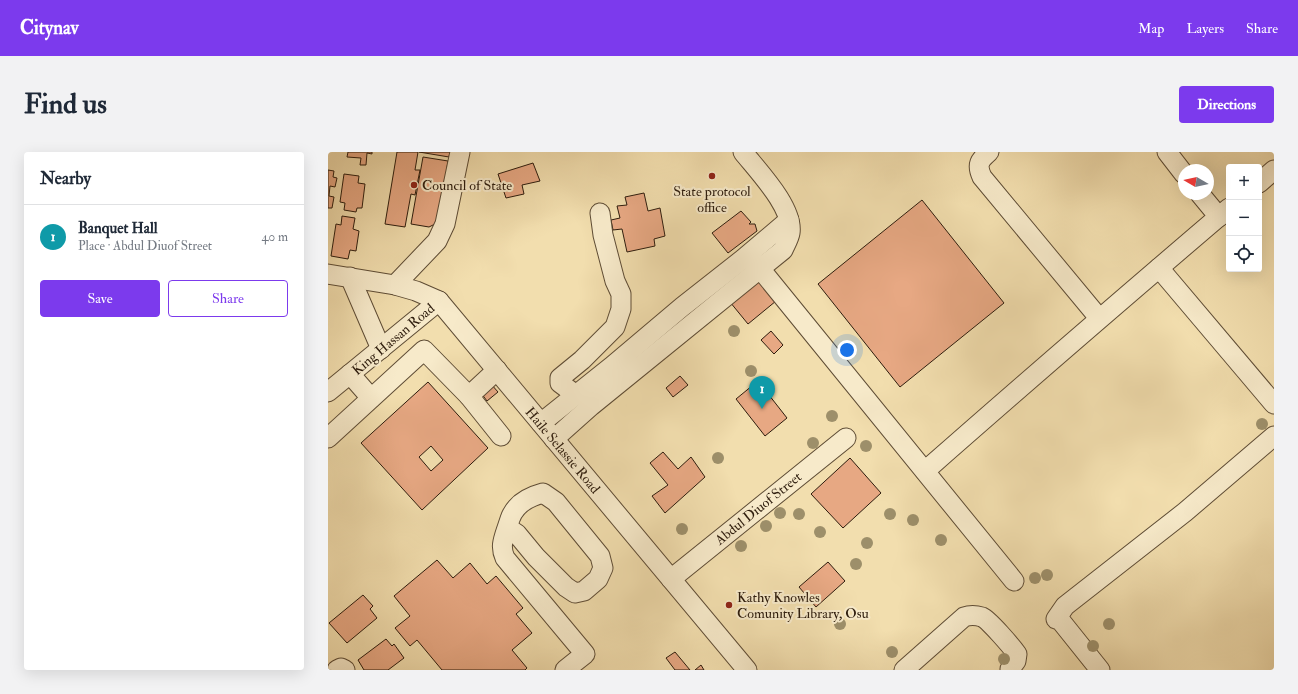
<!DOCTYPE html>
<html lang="en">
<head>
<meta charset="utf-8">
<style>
  :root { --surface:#fff; --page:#f2f2f3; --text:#1f2937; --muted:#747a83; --line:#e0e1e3; --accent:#7c3aed }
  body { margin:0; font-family:"IM FELL Double Pica",serif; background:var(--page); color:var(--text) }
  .controls { position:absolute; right:12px; top:12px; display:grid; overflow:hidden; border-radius:4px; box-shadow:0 4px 16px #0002 }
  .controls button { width:36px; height:36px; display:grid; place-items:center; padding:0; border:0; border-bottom:1px solid var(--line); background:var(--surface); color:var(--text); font:20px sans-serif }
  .compass { position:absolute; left:850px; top:12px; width:36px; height:36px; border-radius:50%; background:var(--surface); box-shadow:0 4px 16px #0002; rotate:279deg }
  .you { position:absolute; left:519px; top:198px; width:14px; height:14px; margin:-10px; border:3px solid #fff; border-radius:50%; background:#1a73e8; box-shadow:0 0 0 6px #1a73e833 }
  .badge { display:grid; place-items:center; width:26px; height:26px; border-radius:50%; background:var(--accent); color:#fff; font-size:13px; font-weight:700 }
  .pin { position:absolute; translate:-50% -33px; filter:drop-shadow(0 1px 2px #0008) }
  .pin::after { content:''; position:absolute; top:21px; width:14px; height:12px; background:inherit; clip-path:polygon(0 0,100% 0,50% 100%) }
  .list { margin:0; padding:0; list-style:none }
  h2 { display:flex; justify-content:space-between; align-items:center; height:52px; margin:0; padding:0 16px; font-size:17px }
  h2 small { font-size:13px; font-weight:400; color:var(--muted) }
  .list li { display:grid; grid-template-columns:26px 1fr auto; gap:12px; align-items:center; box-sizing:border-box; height:64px; padding:0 16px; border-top:1px solid var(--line) }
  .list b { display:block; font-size:15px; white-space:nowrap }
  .list p { margin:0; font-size:13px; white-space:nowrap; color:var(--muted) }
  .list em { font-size:13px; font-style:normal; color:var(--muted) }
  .actions { display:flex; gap:8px; padding:12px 16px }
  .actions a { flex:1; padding:9px 0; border:1px solid var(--accent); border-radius:4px; text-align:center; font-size:14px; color:var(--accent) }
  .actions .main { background:var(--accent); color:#fff }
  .icon { flex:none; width:22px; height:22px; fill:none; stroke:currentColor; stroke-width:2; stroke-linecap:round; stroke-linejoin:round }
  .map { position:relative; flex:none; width:946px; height:518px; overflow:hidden; border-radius:4px }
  header { display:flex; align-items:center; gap:24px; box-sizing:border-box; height:56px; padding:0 20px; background:var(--accent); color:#fff }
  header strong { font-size:19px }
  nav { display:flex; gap:22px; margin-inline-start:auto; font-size:14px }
  .intro { display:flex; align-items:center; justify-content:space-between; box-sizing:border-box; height:96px; padding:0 24px }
  h1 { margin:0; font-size:28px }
  .button { padding:10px 18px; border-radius:4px; background:var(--accent); color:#fff; font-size:14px; font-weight:700 }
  main { display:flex; gap:24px; padding:0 24px }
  aside { flex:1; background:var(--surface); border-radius:4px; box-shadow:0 4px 16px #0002 }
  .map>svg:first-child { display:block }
</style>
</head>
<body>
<header>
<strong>Citynav</strong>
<nav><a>Map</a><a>Layers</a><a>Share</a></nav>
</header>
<div class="intro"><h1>Find us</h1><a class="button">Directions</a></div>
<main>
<aside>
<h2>Nearby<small></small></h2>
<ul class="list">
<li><span class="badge" style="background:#0f9aa8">1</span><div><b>Banquet Hall</b><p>Place · Abdul Diuof Street</p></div><em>40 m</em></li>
</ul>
<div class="actions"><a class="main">Save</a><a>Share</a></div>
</aside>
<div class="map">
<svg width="946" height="518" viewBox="0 0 946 518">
  <rect width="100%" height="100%" fill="#f2deae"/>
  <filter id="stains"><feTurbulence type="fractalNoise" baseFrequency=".005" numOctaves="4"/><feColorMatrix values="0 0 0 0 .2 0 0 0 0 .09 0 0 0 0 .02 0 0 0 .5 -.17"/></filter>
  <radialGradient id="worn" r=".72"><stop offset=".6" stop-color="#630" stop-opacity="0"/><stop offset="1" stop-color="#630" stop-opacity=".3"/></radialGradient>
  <g fill="#e7a883" stroke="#2d1c0d" fill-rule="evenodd">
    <polygon points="20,0 44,0 44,2 39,1 38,13 32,13 33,6 19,5"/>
    <polygon points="69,0 90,0 87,18 92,18 87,43 83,42 77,75 57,72"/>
    <polygon points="91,0 122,0 121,5"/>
    <polygon points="95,5 120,9 111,70 101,75 83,72"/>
    <polygon points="205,11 212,29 194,33 196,42 178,46 170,22"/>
    <polygon points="0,18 6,19 5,25 9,26 7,35 2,34 1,44 6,45 4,56 0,56"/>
    <polygon points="16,22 31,24 30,31 37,32 34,56 29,56 28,60 16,58 17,51 12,50"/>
    <polygon points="316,41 320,59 332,56 337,84 326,87 327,94 299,100 294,77 285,78 283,68 292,66 289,54 299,53 297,45"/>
    <polygon points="594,48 676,151 572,235 490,132"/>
    <polygon points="413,59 423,70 421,72 427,72 429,79 400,101 384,81"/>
    <polygon points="14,64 27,66 25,77 31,79 28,99 22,98 20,107 3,104 8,72 13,73"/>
    <polygon points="430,127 448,149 420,172 402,150"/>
    <polygon points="443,179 455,193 446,202 433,188"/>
    <polygon points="352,224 360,233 345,245 338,236"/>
    <polygon points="430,229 459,266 437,284 408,247"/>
    <path d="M100,230L160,296L94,358L33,291ZM103,294L115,308L103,319L91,305Z"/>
    <polygon points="163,232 170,240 159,249 153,241"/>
    <polygon points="335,300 350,317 363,305 377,325 337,361 324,344 340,333 322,311"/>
    <polygon points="522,306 553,341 515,376 483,342"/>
    <polygon points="109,408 125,426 142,411 159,432 168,424 195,456 188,462 204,481 184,498 199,516 197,518 114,518 89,488 82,494 67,476 82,464 66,444"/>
    <polygon points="500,410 517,429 488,455 471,435"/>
    <polygon points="35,443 45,454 42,457 49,466 19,491 1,471"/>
    <polygon points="58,487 64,494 66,492 76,506 60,518 36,518 30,508"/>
    <polygon points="347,500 362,518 347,518 338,506"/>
    <polygon points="373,513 376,518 367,518"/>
  </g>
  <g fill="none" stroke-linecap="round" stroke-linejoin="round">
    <defs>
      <g id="minor">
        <path d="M661,0C652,8 648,12 654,25L771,166"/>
        <polyline points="839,0 856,22"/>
        <polyline points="931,31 946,18"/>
        <polyline points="872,42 891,65"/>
        <polyline points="421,103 686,429"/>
        <polyline points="831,116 946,252"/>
        <polyline points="0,122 67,133 88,139 111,149 419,518"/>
        <polyline points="22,125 53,197"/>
        <polyline points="67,133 109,89 117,72 132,0"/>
        <polyline points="22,222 43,246"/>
        <polyline points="0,240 111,149"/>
        <polyline points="248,243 232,231 232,226 254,208 287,175 293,157 293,142 287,129 275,83 272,61"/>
        <polyline points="141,244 173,284"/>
        <polyline points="213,271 283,215 354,155 415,107 461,68"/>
        <polyline points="0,286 96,198 141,244 169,218"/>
        <path d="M226,287L263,254L455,98C457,93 461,87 462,81C466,56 430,19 415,0"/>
        <path d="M597,319C697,231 799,143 901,56"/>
        <path d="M180,376L189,382L208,405L238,435L247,441L256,439L270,427L275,416L272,404L228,350L215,341C200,345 187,352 182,367C181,370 180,373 179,376C175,388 172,395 177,406L257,502L237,518"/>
        <polyline points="343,427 518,286"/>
        <polyline points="9,518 13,516 17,518"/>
        <path d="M576,518L636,465C642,463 647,463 654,465C661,468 684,495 689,502L688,509L682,517"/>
        <polyline points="772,518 732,468 728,467 737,454 857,360 946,284"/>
      </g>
    </defs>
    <use href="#minor" stroke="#5e4c35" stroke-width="21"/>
    <use href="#minor" stroke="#f7eaca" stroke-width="19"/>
  </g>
  <g fill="#9d8f6a">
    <circle cx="406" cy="179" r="6"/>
    <circle cx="423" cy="219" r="6"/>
    <circle cx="504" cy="264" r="6"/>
    <circle cx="934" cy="272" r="6"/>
    <circle cx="485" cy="291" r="6"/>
    <circle cx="538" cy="294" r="6"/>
    <circle cx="390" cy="306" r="6"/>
    <circle cx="452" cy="361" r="6"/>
    <circle cx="471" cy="362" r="6"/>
    <circle cx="562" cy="362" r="6"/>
    <circle cx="585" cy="368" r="6"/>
    <circle cx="438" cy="374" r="6"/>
    <circle cx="354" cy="377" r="6"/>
    <circle cx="492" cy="380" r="6"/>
    <circle cx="613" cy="388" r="6"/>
    <circle cx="539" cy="391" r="6"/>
    <circle cx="413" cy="394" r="6"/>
    <circle cx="528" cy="412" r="6"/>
    <circle cx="719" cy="423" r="6"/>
    <circle cx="707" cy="426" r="6"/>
    <circle cx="512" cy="472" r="6"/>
    <circle cx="781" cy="472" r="6"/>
    <circle cx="765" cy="494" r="6"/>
    <circle cx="564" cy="500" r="6"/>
    <circle cx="676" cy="507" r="6"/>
  </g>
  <g fill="#8f2418" stroke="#f7eaca" stroke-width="1.5">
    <circle cx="384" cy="24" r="4"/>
    <circle cx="86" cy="33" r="4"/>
    <circle cx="401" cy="453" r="4"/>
  </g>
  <g text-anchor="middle" stroke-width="4" stroke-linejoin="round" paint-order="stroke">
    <g font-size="14" fill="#2d1c0d" stroke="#f7eaca" text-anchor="start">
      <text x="94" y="38">Council of State</text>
      <text x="384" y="44" text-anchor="middle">State protocol<tspan x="384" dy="16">office</tspan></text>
      <text x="409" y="450">Kathy Knowles<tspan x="409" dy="16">Comunity Library, Osu</tspan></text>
    </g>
    <g font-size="14" fill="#2d1c0d" stroke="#f7eaca">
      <text transform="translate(65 187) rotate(-40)" y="5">King Hassan Road</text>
      <text transform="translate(235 298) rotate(50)" y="5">Haile Selassie Road</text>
      <text transform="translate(430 356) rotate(-39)" y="5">Abdul Diuof Street</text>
    </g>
  </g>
  <rect width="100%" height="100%" filter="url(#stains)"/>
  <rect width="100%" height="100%" fill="url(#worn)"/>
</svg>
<div class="controls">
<button>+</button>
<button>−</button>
<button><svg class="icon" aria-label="locate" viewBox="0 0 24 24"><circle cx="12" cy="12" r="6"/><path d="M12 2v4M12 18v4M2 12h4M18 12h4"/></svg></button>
</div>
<svg class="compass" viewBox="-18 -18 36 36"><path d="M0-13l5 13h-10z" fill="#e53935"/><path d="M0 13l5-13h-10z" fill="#747a83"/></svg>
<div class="you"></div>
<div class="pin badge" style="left:434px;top:257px;background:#0f9aa8">1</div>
</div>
</main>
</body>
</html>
